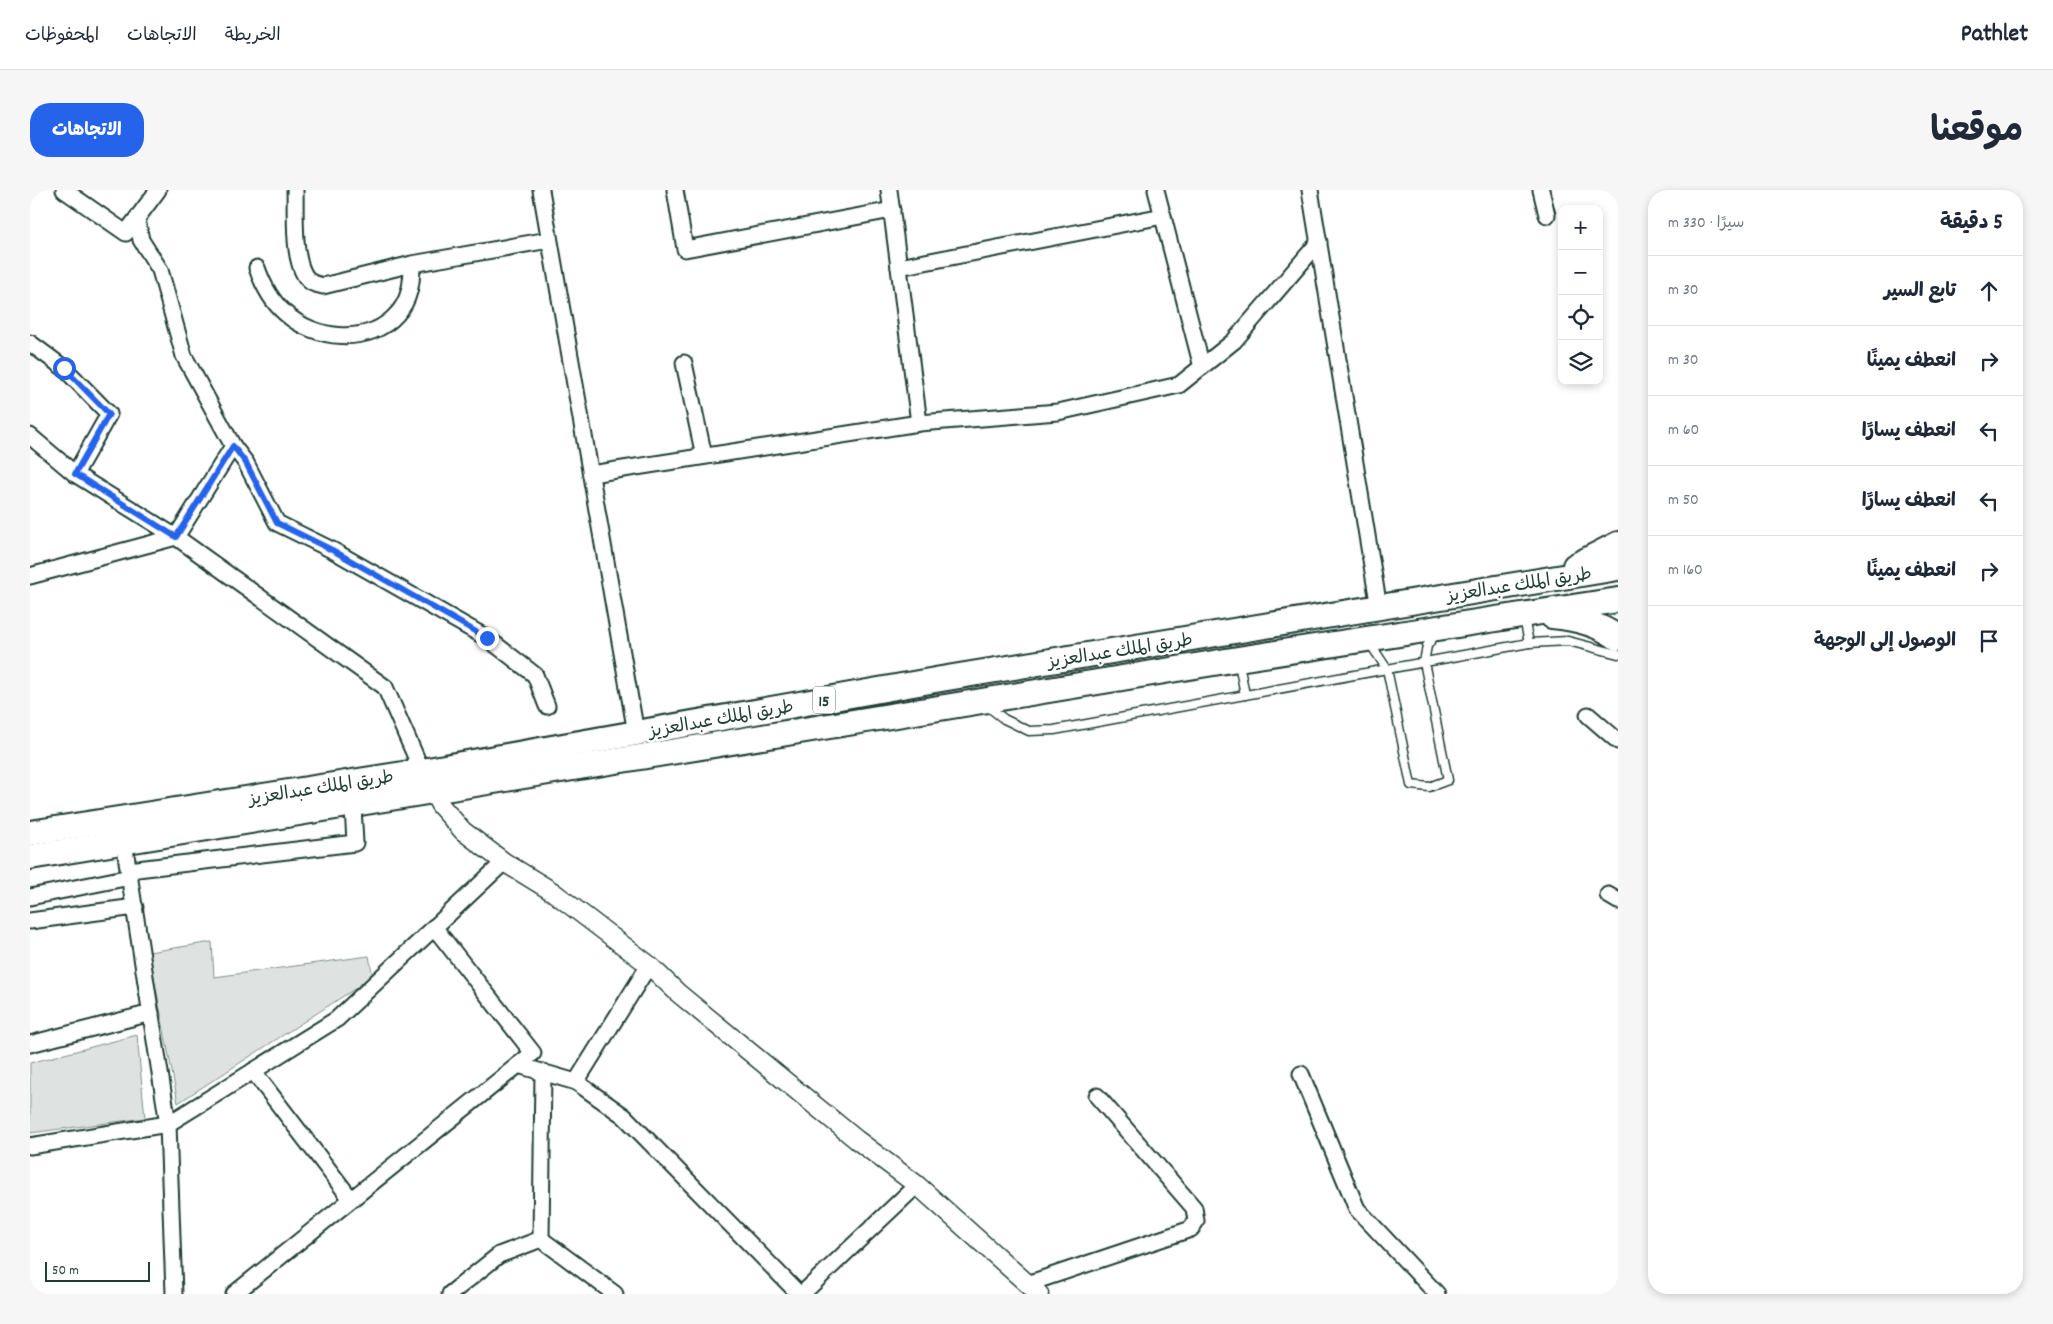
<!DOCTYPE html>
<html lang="ar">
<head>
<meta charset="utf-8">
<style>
  :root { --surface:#fff; --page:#f6f6f7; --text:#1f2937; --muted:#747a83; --line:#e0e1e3; --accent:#2563eb }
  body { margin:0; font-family:Dekko,"Playpen Sans Arabic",sans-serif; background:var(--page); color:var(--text); direction:rtl }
  .controls { position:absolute; right:15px; top:15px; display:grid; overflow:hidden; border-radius:10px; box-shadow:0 2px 8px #0003 }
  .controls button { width:45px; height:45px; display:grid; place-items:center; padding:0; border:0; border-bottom:1px solid var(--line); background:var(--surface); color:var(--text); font:25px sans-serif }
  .scale { position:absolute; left:15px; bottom:12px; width:105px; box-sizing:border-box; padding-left:5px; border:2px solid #1f3d34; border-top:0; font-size:14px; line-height:18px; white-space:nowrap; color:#1f3d34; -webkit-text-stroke:4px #fff; paint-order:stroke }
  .stop { position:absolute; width:15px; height:15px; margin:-11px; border:4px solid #2563eb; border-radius:50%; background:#fff }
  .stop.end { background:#2563eb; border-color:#fff; box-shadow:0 1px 5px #0008 }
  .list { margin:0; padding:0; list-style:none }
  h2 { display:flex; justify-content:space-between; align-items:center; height:65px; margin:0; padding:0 20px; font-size:21px }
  h2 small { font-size:16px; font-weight:400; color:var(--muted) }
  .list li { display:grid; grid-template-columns:32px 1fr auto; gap:15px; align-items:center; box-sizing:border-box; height:70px; padding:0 20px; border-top:1px solid var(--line) }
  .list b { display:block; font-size:19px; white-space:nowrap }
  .list em { font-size:16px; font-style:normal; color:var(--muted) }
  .icon { flex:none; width:28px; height:28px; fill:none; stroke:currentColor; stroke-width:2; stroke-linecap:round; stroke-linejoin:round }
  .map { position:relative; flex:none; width:1588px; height:1104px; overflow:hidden; direction:ltr; border-radius:20px }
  header { display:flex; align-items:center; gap:30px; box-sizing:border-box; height:70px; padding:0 25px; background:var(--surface); border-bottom:1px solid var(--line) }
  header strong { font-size:24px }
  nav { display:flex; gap:28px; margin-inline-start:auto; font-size:18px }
  .intro { display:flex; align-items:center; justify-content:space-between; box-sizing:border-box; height:120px; padding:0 30px }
  h1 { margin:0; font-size:35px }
  .button { padding:12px 22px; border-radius:20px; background:var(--accent); color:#fff; font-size:18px; font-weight:700 }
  main { display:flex; gap:30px; padding:0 30px }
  aside { flex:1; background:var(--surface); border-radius:20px; box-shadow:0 2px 8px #0003 }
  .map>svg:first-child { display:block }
</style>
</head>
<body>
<header>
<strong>Pathlet</strong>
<nav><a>الخريطة</a><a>الاتجاهات</a><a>المحفوظات</a></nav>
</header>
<div class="intro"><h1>موقعنا</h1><a class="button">الاتجاهات</a></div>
<main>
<aside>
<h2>5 دقيقة<small>سيرًا · 330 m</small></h2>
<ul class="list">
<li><svg class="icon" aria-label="ahead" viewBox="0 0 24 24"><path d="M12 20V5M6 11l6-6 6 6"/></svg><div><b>تابع السير</b></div><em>30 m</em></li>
<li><svg class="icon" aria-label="right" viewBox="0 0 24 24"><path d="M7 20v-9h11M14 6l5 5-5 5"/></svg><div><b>انعطف يمينًا</b></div><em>30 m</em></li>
<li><svg class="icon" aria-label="left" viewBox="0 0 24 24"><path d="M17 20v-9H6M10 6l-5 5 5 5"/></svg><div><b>انعطف يسارًا</b></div><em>60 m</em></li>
<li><svg class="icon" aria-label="left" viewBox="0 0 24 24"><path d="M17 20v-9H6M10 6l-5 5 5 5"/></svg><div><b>انعطف يسارًا</b></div><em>50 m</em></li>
<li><svg class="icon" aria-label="right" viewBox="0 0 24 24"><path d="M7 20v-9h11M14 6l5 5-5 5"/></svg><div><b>انعطف يمينًا</b></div><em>160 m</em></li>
<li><svg class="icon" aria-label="arrive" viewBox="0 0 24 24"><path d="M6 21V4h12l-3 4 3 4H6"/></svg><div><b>الوصول إلى الوجهة</b></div></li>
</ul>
</aside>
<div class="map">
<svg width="1588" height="1104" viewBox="0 0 1588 1104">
  <rect width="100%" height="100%" fill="#fff"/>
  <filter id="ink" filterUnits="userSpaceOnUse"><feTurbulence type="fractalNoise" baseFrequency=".02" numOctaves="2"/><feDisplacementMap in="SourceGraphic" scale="10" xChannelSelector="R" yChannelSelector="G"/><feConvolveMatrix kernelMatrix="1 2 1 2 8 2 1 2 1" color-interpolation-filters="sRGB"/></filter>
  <g filter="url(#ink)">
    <g fill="#dee3e2" stroke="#7e908b">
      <polygon points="182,752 184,787 339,766 343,787 148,913 119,762"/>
      <polygon points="107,845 115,928 0,943 0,873"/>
    </g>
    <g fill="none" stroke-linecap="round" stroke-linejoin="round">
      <defs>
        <g id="service">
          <polyline points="1494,428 1499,453"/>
          <polyline points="1339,452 1357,479 1381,595 1399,597 1418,590 1394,472 1397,456 1406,443"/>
          <polyline points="1209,473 1215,505"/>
          <polyline points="956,515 974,529 999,541 1024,540 1499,453 1538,451 1588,464"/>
        </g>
        <g id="minor">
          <polyline points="34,0 96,43 128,0"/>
          <path d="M265,0C266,22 261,78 281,92C284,94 289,95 293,96L382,74L519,50"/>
          <polyline points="511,0 606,543"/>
          <polyline points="645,0 655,59 862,20"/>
          <polyline points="1126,0 1172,177"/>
          <polyline points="1280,0 1349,418"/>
          <polyline points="1511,0 1517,25"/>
          <polyline points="107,29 111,50 130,80 154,166 203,256 216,273 247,333 304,361 457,448 505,485 517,516"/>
          <polyline points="869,77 1133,26"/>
          <path d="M227,78C233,95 241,111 255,123C284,150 339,156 367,124C380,110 382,92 382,74"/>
          <polyline points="0,153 34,178 79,224 45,284"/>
          <polyline points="654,173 674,266"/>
          <polyline points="889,233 1028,222 1149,195 1204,151 1289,52"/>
          <polyline points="0,246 45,284 146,347 355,497 392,581"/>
          <polyline points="561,284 889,233 859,0"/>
          <polyline points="0,386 146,347 203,256"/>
          <polyline points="1558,525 1588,551"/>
          <polyline points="94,652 138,934 144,1104"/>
          <polyline points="99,680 325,653 323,616"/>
          <polyline points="1578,705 1588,711"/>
          <polyline points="0,707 100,687"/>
          <polyline points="0,731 105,717"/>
          <polyline points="0,854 121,823"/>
          <polyline points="488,875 546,892 594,926 769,1104"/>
          <polyline points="223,881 321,1009"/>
          <polyline points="1271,884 1327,1019 1407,1104"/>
          <polyline points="546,892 619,775"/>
          <polyline points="0,956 138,934 307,829 474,672"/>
          <polyline points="511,1049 513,882"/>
          <polyline points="997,1094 1161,1039 1166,1031 1164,1018 1067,906"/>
          <polyline points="204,1104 503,863 404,737"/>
          <polyline points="420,1104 469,1065 511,1049 585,1104"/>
          <polyline points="772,1104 887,995"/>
        </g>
        <polyline id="tertiary" points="398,593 410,615 433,641 474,672 523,702 619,775 648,803 827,950 887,995 1009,1104"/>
        <g id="trunk">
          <polyline points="1545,376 1588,354"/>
          <path d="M1522,426C1545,428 1569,434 1588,448"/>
          <polyline points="0,643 392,581 911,489 1588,378"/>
          <polyline points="0,667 1208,469 1588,410"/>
        </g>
      </defs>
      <use href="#service" stroke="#1f3d34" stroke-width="11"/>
      <use href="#minor" stroke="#1f3d34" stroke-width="19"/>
      <use href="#tertiary" stroke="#1f3d34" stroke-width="21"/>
      <use href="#trunk" stroke="#1f3d34" stroke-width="28"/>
      <use href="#service" stroke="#fff" stroke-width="8"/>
      <use href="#minor" stroke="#fff" stroke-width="15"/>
      <use href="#tertiary" stroke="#fff" stroke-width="18"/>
      <use href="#trunk" stroke="#fff" stroke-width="24"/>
    </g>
  </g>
  <g fill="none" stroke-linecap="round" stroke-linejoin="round" filter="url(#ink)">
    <polyline stroke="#2563eb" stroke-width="6" points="34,178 79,224 45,284 146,347 203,256 216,273 247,333 304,361 457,448"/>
  </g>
  <g text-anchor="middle" stroke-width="5" stroke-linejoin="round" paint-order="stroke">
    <rect fill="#fff" stroke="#627771" stroke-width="1" x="783" y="496.5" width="22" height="27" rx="4"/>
    <g font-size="16" font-weight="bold" fill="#1f3d34">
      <text x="794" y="516">15</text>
    </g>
    <g font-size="18" fill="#1f3d34" stroke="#fff">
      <text transform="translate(1489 394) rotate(-9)" y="6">طريق الملك عبدالعزيز</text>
      <text transform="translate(1090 460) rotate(-9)" y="6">طريق الملك عبدالعزيز</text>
      <text transform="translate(691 528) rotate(-10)" y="6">طريق الملك عبدالعزيز</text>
      <text transform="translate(291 597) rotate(-9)" y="6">طريق الملك عبدالعزيز</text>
    </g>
  </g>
</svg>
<div class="controls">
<button>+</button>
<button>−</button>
<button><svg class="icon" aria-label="locate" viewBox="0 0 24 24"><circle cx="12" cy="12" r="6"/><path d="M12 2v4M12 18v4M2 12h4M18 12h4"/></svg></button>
<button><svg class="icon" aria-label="layers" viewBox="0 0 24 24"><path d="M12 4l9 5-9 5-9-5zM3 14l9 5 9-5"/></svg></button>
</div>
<div class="scale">50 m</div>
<div class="stop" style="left:34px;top:178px"></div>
<div class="stop end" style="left:457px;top:448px"></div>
</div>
</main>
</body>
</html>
